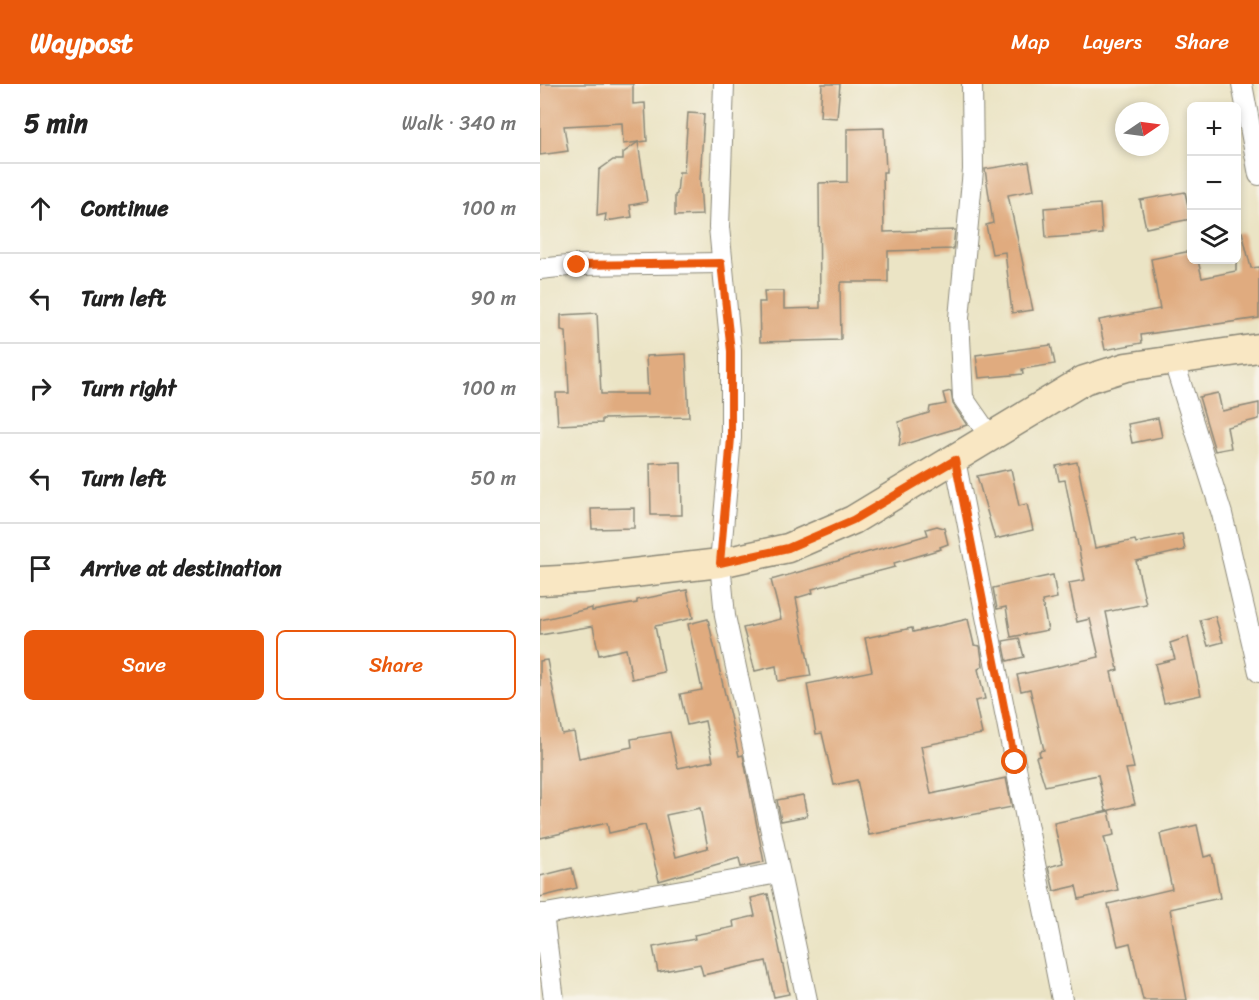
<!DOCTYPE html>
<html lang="en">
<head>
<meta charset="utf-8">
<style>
  :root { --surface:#fff; --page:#f6f6f6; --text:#222; --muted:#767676; --line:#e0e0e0; --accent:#ea580c }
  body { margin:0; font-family:Sriracha,sans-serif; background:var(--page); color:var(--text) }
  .controls { position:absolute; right:18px; top:18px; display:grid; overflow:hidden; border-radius:9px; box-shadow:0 3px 9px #0003 }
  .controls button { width:54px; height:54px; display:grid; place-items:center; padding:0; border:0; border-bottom:2px solid var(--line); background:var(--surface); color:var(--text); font:30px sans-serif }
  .compass { position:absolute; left:575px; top:18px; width:54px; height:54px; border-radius:50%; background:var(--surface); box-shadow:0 3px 9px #0003; rotate:77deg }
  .stop { position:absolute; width:18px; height:18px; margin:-14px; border:4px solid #ea580c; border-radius:50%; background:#fff }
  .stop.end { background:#ea580c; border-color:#fff; box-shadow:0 2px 6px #0008 }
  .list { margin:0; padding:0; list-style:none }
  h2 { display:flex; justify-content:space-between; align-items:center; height:78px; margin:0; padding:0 24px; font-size:26px }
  h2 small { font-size:20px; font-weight:400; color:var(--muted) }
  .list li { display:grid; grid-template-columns:39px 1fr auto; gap:18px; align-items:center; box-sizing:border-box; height:90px; padding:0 24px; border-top:2px solid var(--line) }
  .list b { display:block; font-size:22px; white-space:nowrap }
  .list em { font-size:20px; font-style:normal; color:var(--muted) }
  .actions { display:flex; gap:12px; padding:18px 24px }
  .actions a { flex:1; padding:14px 0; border:2px solid var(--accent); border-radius:9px; text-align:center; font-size:21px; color:var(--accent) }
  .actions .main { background:var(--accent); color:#fff }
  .icon { flex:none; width:33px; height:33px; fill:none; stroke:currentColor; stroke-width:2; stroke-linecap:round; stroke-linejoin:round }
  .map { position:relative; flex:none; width:719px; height:916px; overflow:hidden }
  header { display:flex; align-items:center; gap:36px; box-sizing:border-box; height:84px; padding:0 30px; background:var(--accent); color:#fff }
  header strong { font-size:28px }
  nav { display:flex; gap:33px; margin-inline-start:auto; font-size:21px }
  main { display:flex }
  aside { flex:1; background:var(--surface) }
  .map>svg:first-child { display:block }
</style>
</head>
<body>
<header>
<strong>Waypost</strong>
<nav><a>Map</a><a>Layers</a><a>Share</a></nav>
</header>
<main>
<aside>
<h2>5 min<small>Walk · 340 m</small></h2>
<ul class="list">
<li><svg class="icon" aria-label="ahead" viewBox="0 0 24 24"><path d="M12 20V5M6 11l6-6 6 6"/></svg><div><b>Continue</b></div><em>100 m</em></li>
<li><svg class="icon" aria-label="left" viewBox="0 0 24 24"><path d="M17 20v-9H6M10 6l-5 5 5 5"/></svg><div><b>Turn left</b></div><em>90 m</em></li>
<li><svg class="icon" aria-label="right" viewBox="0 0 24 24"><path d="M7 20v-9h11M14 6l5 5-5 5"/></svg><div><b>Turn right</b></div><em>100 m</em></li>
<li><svg class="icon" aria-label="left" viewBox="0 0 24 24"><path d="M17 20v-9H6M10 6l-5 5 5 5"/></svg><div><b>Turn left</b></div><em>50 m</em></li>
<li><svg class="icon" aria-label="arrive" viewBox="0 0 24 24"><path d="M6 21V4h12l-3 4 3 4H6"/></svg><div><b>Arrive at destination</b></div></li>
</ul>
<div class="actions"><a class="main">Save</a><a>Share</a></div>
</aside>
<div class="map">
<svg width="719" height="916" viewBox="0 0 719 916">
  <rect width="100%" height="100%" fill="#f7f3e8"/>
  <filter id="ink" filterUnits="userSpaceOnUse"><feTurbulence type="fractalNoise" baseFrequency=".0167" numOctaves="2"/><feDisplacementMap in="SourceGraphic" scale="12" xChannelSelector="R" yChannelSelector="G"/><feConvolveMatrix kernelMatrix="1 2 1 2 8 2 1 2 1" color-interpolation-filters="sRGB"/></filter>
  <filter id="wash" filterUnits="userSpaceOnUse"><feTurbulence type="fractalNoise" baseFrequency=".008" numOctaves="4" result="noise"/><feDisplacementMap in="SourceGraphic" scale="24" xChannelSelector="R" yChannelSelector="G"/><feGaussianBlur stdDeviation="1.35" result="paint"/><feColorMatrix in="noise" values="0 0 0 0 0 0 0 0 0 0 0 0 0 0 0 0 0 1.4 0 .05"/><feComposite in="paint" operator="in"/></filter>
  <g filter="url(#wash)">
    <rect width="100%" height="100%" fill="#ebe4c5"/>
    <g id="blocks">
      <g fill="#e0ab7f" fill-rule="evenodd">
        <polygon points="0,0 93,0 93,20 105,19 107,57 83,60 82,39 24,42 28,67 0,71"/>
        <polygon points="282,0 300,0 297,34 280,33"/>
        <polygon points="148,29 164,30 160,97 162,131 135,132 135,111 137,110 139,88 144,88"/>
        <polygon points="344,44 346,88 343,88 344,148 415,146 413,165 348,167 348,198 302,198 300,201 301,256 220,258 219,218 225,218 224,207 244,207 244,225 280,224 279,99 307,98 307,45"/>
        <polygon points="98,58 107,118 90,121 92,133 65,137 66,130 57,132 59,86 73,76 83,76 83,69"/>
        <polygon points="489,78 494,106 468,111 493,226 472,229 465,168 452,170 446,141 453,139 445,85"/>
        <polygon points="645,108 651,135 606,144 600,116"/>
        <polygon points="560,120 562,150 506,154 504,124"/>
        <polygon points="702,148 711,184 719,183 719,234 601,251 602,259 565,266 559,236 620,225 611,175 651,167 651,176 658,176 662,194 696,187 696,149"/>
        <polygon points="57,229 61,310 108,310 106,272 146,270 149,333 62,335 62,339 18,341 16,309 29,309 26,247 21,246 21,231"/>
        <polygon points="511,261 515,280 482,285 483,290 439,294 436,271"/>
        <polygon points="411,307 413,320 427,341 359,362 361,349 358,338 389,329 390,323 406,320 403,309"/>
        <polygon points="678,309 682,327 719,319 719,335 687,343 691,364 675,367 659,313"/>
        <polygon points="618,334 622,353 592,359 588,340"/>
        <polygon points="141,378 142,431 111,431 110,379"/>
        <polygon points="537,378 555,464 595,456 596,459 642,450 645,466 596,477 606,520 566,528 578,586 571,588 594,684 586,685 595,720 566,727 558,691 505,702 496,673 500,672 499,667 504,666 490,605 481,607 477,591 559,573 550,535 537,538 529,499 545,496 525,396 519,397 516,382"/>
        <polygon points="471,385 479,422 487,420 493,446 455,455 437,392"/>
        <polygon points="94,424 94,444 52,445 51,425"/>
        <polygon points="397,442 404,444 408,460 400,463 401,465 354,479 355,483 272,505 273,509 256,514 271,592 238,597 236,582 215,587 203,544 241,535 231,496 388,451 386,445"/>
        <polygon points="513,491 517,514 502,517 508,546 471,553 466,523 457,525 453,504"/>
        <polygon points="147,506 153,534 115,542 124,588 92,595 86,565 59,571 53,542 0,551 0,536 52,524 52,527 97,519 97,516"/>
        <polygon points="675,532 683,558 668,562 660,536"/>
        <path d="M168,535L199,672L203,671L224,778L201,783L199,774L119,797L105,741L69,749L67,739L0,754V577L7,576L22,650L34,648L39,674L92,663L91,655L130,648L138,684L173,677L165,637L147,641L140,610L162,606L148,540ZM160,724L168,764L136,773L126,731Z"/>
        <polygon points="428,535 434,561 440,562 443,582 438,585 445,615 435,617 442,650 381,662 391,710 466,694 472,723 329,751 317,696 294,701 282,649 276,650 267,600 332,587 325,554 372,544 373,548"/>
        <polygon points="648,553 661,611 624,619 615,580 635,575 630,559"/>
        <polygon points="479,554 484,573 467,577 463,557"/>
        <polygon points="263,711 267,732 241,737 237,716"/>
        <polygon points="569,727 574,751 564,753 578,806 539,815 536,802 514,807 508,783 523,779 514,739"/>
        <polygon points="657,741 664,773 672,771 680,814 630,825 647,916 603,916 590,859 578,862 568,820 632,805 620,750"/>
        <polygon points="32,784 37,804 0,813 0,792"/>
        <polygon points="228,810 249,910 234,913 226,877 163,891 160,880 118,888 113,863 155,855 154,851 194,843 193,837 215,832 211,814"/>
      </g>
    </g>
  </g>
  <g filter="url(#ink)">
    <use href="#blocks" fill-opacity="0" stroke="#8b8878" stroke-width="1.5"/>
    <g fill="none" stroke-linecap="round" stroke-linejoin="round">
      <defs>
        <g id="street">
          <polyline points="184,0 179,143 191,267 191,354 180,479 185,532 267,916"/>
          <polyline points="432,0 433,86 419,234 423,314 451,354"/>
          <polyline points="702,0 719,91"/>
          <polyline points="0,185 37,181 181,179"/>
          <polyline points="633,275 682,430 719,588"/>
          <polyline points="415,376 522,916"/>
          <polyline points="3,830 14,916"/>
          <polyline points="0,831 239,789"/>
        </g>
        <polyline id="secondary" points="0,497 41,495 180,479 248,464 313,436 544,296 586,283 719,264"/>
      </defs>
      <use href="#street" stroke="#8b8878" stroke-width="22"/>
      <use href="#secondary" stroke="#8b8878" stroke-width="31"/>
      <use href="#street" stroke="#fff" stroke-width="20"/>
      <use href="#secondary" stroke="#f9e7c3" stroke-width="28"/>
    </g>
  </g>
  <g fill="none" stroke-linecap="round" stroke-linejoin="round" filter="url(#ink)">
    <polyline stroke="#ea580c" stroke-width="8" points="37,181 181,179 191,267 191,354 180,479 248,464 313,436 415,376 475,678"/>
  </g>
</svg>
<div class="controls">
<button>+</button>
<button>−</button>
<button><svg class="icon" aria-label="layers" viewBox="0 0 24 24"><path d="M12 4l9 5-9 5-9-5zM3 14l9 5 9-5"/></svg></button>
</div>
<svg class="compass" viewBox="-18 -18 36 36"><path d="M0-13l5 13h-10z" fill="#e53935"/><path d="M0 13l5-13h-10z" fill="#767676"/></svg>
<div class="stop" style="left:475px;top:678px"></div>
<div class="stop end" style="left:37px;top:181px"></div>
</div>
</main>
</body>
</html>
